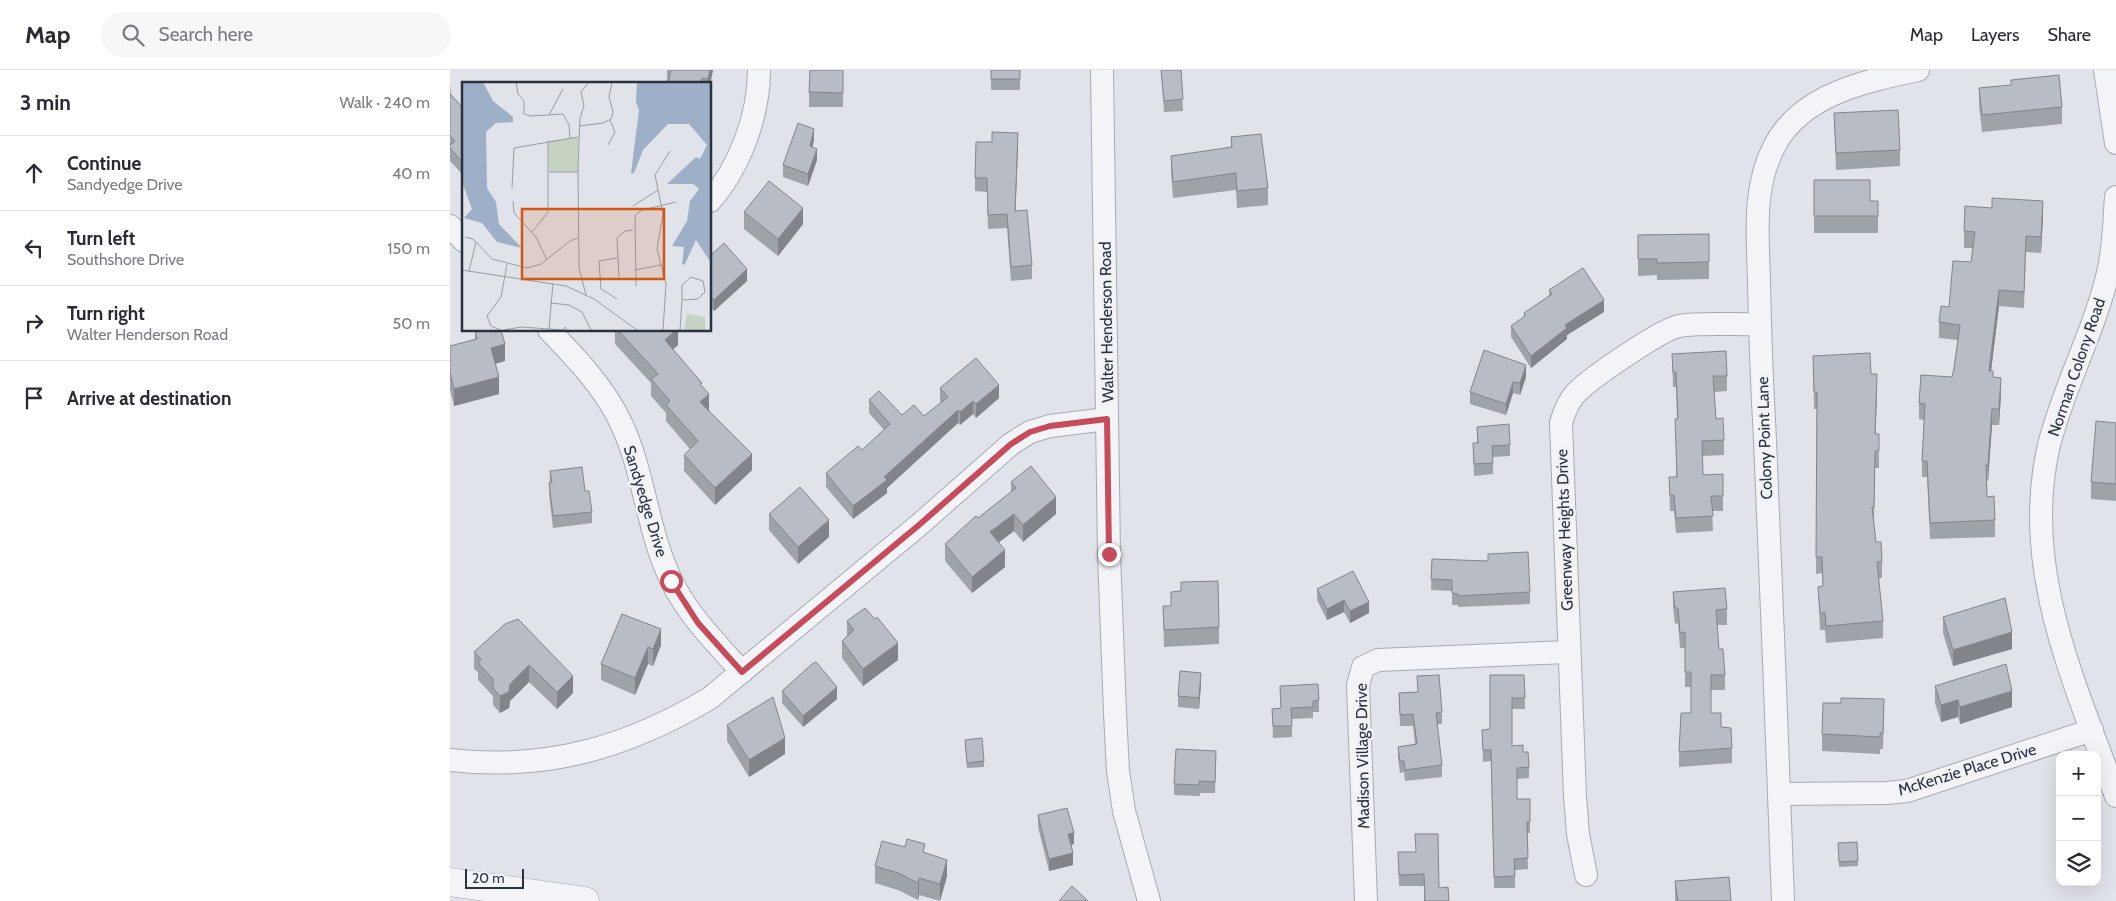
<!DOCTYPE html>
<html lang="en">
<head>
<meta charset="utf-8">
<style>
  :root { --surface:#fff; --page:#f7f7f7; --text:#2b2b33; --muted:#7c7c81; --line:#e1e1e2 }
  body { margin:0; font-family:Cabin,sans-serif; background:var(--page); color:var(--text) }
  .controls { position:absolute; right:15px; bottom:15px; display:grid; overflow:hidden; border-radius:10px; box-shadow:0 5px 20px #0002 }
  .controls button { width:45px; height:45px; display:grid; place-items:center; padding:0; border:0; border-bottom:1px solid var(--line); background:var(--surface); color:var(--text); font:25px sans-serif }
  .scale { position:absolute; left:15px; bottom:12px; width:59px; box-sizing:border-box; padding-left:5px; border:2px solid #2a313f; border-top:0; font-size:14px; line-height:18px; white-space:nowrap; color:#2a313f; -webkit-text-stroke:4px #f0f2f6; paint-order:stroke }
  .stop { position:absolute; width:15px; height:15px; margin:-11px; border:4px solid #c74c5b; border-radius:50%; background:#fff }
  .stop.end { background:#c74c5b; border-color:#fff; box-shadow:0 1px 5px #0008 }
  .list { margin:0; padding:0; list-style:none }
  h2 { display:flex; justify-content:space-between; align-items:center; height:65px; margin:0; padding:0 20px; font-size:21px }
  h2 small { font-size:16px; font-weight:400; color:var(--muted) }
  .list li { display:grid; grid-template-columns:32px 1fr auto; gap:15px; align-items:center; box-sizing:border-box; height:75px; padding:0 20px; border-top:1px solid var(--line) }
  .list b { display:block; font-size:19px; white-space:nowrap }
  .list p { margin:0; font-size:16px; white-space:nowrap; color:var(--muted) }
  .list em { font-size:16px; font-style:normal; color:var(--muted) }
  .icon { flex:none; width:28px; height:28px; fill:none; stroke:currentColor; stroke-width:2; stroke-linecap:round; stroke-linejoin:round }
  .map { position:relative; flex:none; width:1666px; height:831px; overflow:hidden }
  header { display:flex; align-items:center; gap:30px; box-sizing:border-box; height:70px; padding:0 25px; background:var(--surface); border-bottom:1px solid var(--line) }
  header strong { font-size:24px }
  nav { display:flex; gap:28px; margin-inline-start:auto; font-size:18px }
  .search { width:350px; height:45px; background:var(--page); display:flex; align-items:center; gap:12px; box-sizing:border-box; padding:0 18px; border-radius:28px; color:var(--muted); font-size:19px }
  main { display:flex }
  aside { flex:1; background:var(--surface) }
  .map>svg:first-child { display:block }
</style>
</head>
<body>
<header>
<strong>Map</strong>
<div class="search"><svg class="icon" aria-label="search" viewBox="0 0 24 24"><circle cx="10" cy="10" r="6"/><path d="M15 15l6 6"/></svg>Search here</div>
<nav><a>Map</a><a>Layers</a><a>Share</a></nav>
</header>
<main>
<aside>
<h2>3 min<small>Walk · 240 m</small></h2>
<ul class="list">
<li><svg class="icon" aria-label="ahead" viewBox="0 0 24 24"><path d="M12 20V5M6 11l6-6 6 6"/></svg><div><b>Continue</b><p>Sandyedge Drive</p></div><em>40 m</em></li>
<li><svg class="icon" aria-label="left" viewBox="0 0 24 24"><path d="M17 20v-9H6M10 6l-5 5 5 5"/></svg><div><b>Turn left</b><p>Southshore Drive</p></div><em>150 m</em></li>
<li><svg class="icon" aria-label="right" viewBox="0 0 24 24"><path d="M7 20v-9h11M14 6l5 5-5 5"/></svg><div><b>Turn right</b><p>Walter Henderson Road</p></div><em>50 m</em></li>
<li><svg class="icon" aria-label="arrive" viewBox="0 0 24 24"><path d="M6 21V4h12l-3 4 3 4H6"/></svg><div><b>Arrive at destination</b></div></li>
</ul>
</aside>
<div class="map">
<svg width="1666" height="831" viewBox="0 0 1666 831">
  <rect width="100%" height="100%" fill="#e0e3e9"/>
  <g fill="none" stroke-linecap="round" stroke-linejoin="round">
    <defs>
      <g id="minor">
        <polyline points="652,0 659,484 665,643 668,701 674,741 699,831"/>
        <polyline points="1655,0 1666,73"/>
        <path d="M1666,127C1664,152 1664,178 1658,203C1644,262 1614,316 1599,375C1570,498 1625,613 1666,726"/>
        <path d="M260,131C290,97 309,45 309,0"/>
        <polyline points="0,156 14,171"/>
        <path d="M99,260C125,287 155,318 171,353C195,403 197,462 222,512C239,546 266,573 292,602"/>
        <path d="M0,690C97,701 178,677 260,628L469,455L561,374L580,362L600,356L657,349"/>
        <polyline points="1329,724 1437,723 1457,721 1642,660"/>
        <path d="M1136,805L1128,764L1125,726L1111,353C1114,342 1118,331 1127,322C1141,308 1210,260 1229,256C1249,252 1287,255 1310,254"/>
        <polyline points="916,831 908,615 913,597 928,590 1118,582"/>
        <path d="M1333,831C1328,677 1321,524 1315,370C1312,317 1310,265 1309,212C1308,166 1302,117 1325,75C1352,24 1416,11 1468,0"/>
      </g>
      <polyline id="tertiary" points="0,812 135,831"/>
    </defs>
    <use href="#minor" stroke="#a6aab3" stroke-width="24"/>
    <use href="#tertiary" stroke="#a6aab3" stroke-width="29"/>
    <use href="#minor" stroke="#f3f4f7" stroke-width="22"/>
    <use href="#tertiary" stroke="#f3f4f7" stroke-width="28"/>
  </g>
  <g fill="#9ea2a9">
    <polygon points="217,0 263,0 260,14 217,14"/>
    <polygon points="393,0 393,37 359,37 359,22"/>
    <rect x="541" y="0" width="29" height="20"/>
    <polygon points="711,0 731,0 733,41 714,42"/>
    <polygon points="1561,10 1612,37 1612,54 1532,62 1529,35 1529,18 1561,15"/>
    <polygon points="0,14 1,24 14,39 14,106 0,91"/>
    <polygon points="1384,43 1450,80 1450,96 1386,100"/>
    <polygon points="781,67 818,118 818,135 787,138 786,120 723,128 721,102 721,86 781,78"/>
    <polygon points="364,70 362,77 367,90 358,116 333,107 333,95"/>
    <polygon points="568,76 565,141 582,195 582,209 561,211 557,158 538,159 537,122 525,121 525,108"/>
    <polygon points="1364,110 1420,131 1428,131 1428,163 1364,163"/>
    <polygon points="294,142 353,154 328,186 294,159"/>
    <polygon points="1593,147 1591,183 1576,182 1574,238 1549,236 1541,301 1543,307 1551,324 1549,355 1542,355 1538,411 1537,411 1537,427 1545,450 1545,467 1480,469 1477,407 1472,407 1472,391 1474,350 1469,349 1469,333 1502,307 1504,298 1508,270 1489,268 1489,252 1499,237 1521,192 1523,178 1514,178 1514,161"/>
    <polygon points="1259,164 1259,209 1207,210 1207,205 1188,206 1188,165"/>
    <polygon points="260,186 297,211 264,241 260,237"/>
    <polygon points="1099,220 1154,242 1117,265 1117,269 1081,298 1061,267 1061,256 1074,247 1074,243 1099,226"/>
    <polygon points="165,260 228,260 228,275 223,279 252,316 259,340 302,400 265,435 234,401 234,385 240,379 216,351 216,343 201,326 201,313 165,274"/>
    <polygon points="25,261 55,291 45,294 49,324 4,336 0,320 0,276 25,269"/>
    <polygon points="1222,284 1277,306 1277,321 1264,322 1266,349 1274,370 1274,385 1252,386 1253,405 1273,426 1273,441 1262,441 1263,461 1226,463 1224,441 1220,441 1219,407 1226,407 1227,349 1226,317 1223,317"/>
    <polygon points="1363,286 1421,304 1427,321 1425,364 1429,381 1429,398 1425,398 1424,454 1426,472 1432,492 1432,508 1428,508 1433,551 1433,568 1376,573 1375,560 1370,560 1368,517 1373,516 1372,503 1366,504 1367,339 1364,339"/>
    <polygon points="1076,307 1070,325 1063,323 1056,345 1020,334 1020,322"/>
    <polygon points="490,318 549,328 526,348 523,344 510,355 508,353 437,418 437,423 403,449 376,417 376,403 412,380 434,360 419,343 419,330 452,345 474,346 491,333 490,332"/>
    <polygon points="1666,353 1666,431 1641,429 1641,412"/>
    <polygon points="1027,357 1060,375 1060,386 1043,387 1043,404 1024,406 1023,373 1027,373"/>
    <polygon points="100,401 135,421 142,442 142,453 103,458 99,424"/>
    <polygon points="561,412 606,444 573,472 564,461 549,472 555,497 522,523 495,491 495,474 561,422"/>
    <polygon points="319,444 379,467 348,494 319,460"/>
    <polygon points="982,489 1080,522 1080,534 1008,537 1008,535 1002,535 1002,521 981,520"/>
    <polygon points="867,519 919,532 919,543 900,553 894,542 877,550 867,530"/>
    <polygon points="721,522 769,557 769,574 714,577 713,536 721,536"/>
    <polygon points="1223,522 1277,539 1277,555 1267,555 1269,579 1275,605 1275,620 1261,620 1261,643 1271,657 1282,678 1282,693 1229,697 1229,682 1241,643 1241,617 1235,617 1235,578 1230,578 1228,553 1225,554 1223,537"/>
    <polygon points="172,544 211,575 203,596 198,594 185,625 151,610 151,594"/>
    <polygon points="1493,547 1562,579 1503,596 1493,563"/>
    <polygon points="397,551 448,590 413,616 392,588 392,571 397,566"/>
    <polygon points="55,554 123,623 107,639 79,612 60,631 59,638 50,643 43,635 43,626 28,610 28,602 24,599 24,582"/>
    <polygon points="1074,605 1075,639 1062,639 1062,676 1073,682 1079,697 1079,708 1067,709 1067,729 1080,729 1080,763 1077,763 1078,799 1065,800 1065,818 1044,818 1041,691 1033,692 1032,660 1040,659"/>
    <polygon points="967,606 992,642 992,654 987,654 992,695 992,707 955,711 954,702 950,703 948,688 948,677 965,674 963,656 950,656 949,623 968,622"/>
    <polygon points="751,614 749,639 728,637 728,626"/>
    <polygon points="830,616 869,630 869,642 863,642 863,648 842,649 842,667 823,668 822,639 831,638"/>
    <polygon points="1485,616 1562,637 1510,654 1508,647 1491,652 1485,633"/>
    <polygon points="332,621 387,629 353,657 332,633"/>
    <polygon points="1391,633 1434,646 1433,679 1430,679 1430,684 1372,681 1372,664"/>
    <polygon points="277,655 335,684 299,707 277,671"/>
    <polygon points="515,670 534,691 534,697 517,698"/>
    <polygon points="766,692 765,723 750,723 750,726 724,725 724,714"/>
    <polygon points="588,745 624,774 621,775 623,795 599,801 588,757"/>
    <polygon points="1407,772 1408,796 1389,797 1388,773"/>
    <polygon points="948,782 989,818 999,831 974,831 974,816 949,816"/>
    <polygon points="475,783 497,806 490,831 469,825 468,830 448,820 425,813 425,796"/>
    <polygon points="1279,807 1281,831 1225,831 1225,811"/>
  </g>
  <g fill="#81848a">
    <polygon points="260,0 263,0 260,15 260,14 258,14 258,9"/>
    <polygon points="364,59 364,70 360,88 360,76"/>
    <polygon points="568,63 568,76 565,154 565,141"/>
    <polygon points="367,79 367,90 358,116 358,104"/>
    <polygon points="1593,131 1593,147 1591,183 1591,167"/>
    <polygon points="353,138 353,154 328,186 328,169"/>
    <polygon points="297,199 297,211 264,241 264,230"/>
    <polygon points="1549,220 1549,236 1539,317 1539,301"/>
    <polygon points="1154,230 1154,242 1117,265 1117,269 1081,298 1081,286 1115,255"/>
    <polygon points="226,260 228,260 228,275 215,287 215,270"/>
    <polygon points="55,274 55,291 41,295 41,278"/>
    <polygon points="1076,295 1076,307 1070,325 1070,313"/>
    <polygon points="1427,304 1427,321 1425,381 1425,364"/>
    <polygon points="49,307 49,324 4,336 4,319"/>
    <polygon points="1551,308 1551,324 1549,355 1549,339"/>
    <polygon points="1063,312 1063,323 1056,345 1056,334"/>
    <polygon points="549,315 549,328 526,348 526,334"/>
    <polygon points="259,324 259,341 250,332"/>
    <polygon points="523,331 523,344 510,355 510,342"/>
    <polygon points="1542,339 1542,355 1538,411 1538,395"/>
    <polygon points="508,340 508,353 437,418 437,423 403,449 403,436"/>
    <polygon points="302,384 302,400 265,435 265,418"/>
    <polygon points="606,427 606,444 573,472 573,455"/>
    <polygon points="564,444 564,461 540,479 540,462"/>
    <polygon points="379,450 379,467 348,494 348,477"/>
    <polygon points="555,480 555,497 522,523 522,507"/>
    <polygon points="894,530 894,542 877,550 877,539"/>
    <polygon points="919,532 919,543 900,553 900,541"/>
    <polygon points="211,559 211,575 203,596 203,579"/>
    <polygon points="1562,562 1562,579 1503,596 1503,580"/>
    <polygon points="448,573 448,590 413,616 413,599"/>
    <polygon points="198,577 198,594 185,625 185,608"/>
    <polygon points="79,595 79,612 60,631 59,638 50,643 50,626"/>
    <polygon points="751,603 751,614 749,639 749,628"/>
    <polygon points="123,606 123,623 107,639 107,622"/>
    <polygon points="387,617 387,629 353,657 353,646"/>
    <polygon points="1562,621 1562,637 1510,654 1510,637"/>
    <polygon points="1508,630 1508,647 1491,652 1491,635"/>
    <polygon points="335,668 335,684 299,707 299,690"/>
    <polygon points="624,763 624,774 618,776 618,764"/>
    <polygon points="623,783 623,795 599,801 599,789"/>
    <polygon points="497,790 497,806 490,831 490,814"/>
    <polygon points="469,808 469,825 468,830 468,813"/>
  </g>
  <g fill="#b8bcc5" stroke="#81848a">
    <polygon points="221,0 260,0 258,9 252,8 251,14 218,14"/>
    <polygon points="360,0 393,0 393,23 359,22"/>
    <rect x="541" y="0" width="29" height="9"/>
    <polygon points="711,0 731,0 733,29 714,31"/>
    <polygon points="1609,5 1612,37 1532,45 1529,18 1561,15 1561,10"/>
    <polygon points="0,24 14,39 14,94 0,78 0,75 5,71 0,66"/>
    <polygon points="1448,40 1450,80 1386,83 1384,43"/>
    <polygon points="348,53 364,59 360,76 367,79 358,104 333,95"/>
    <polygon points="542,62 568,63 565,141 577,140 582,195 561,197 557,144 538,145 537,108 525,108 526,72 542,72"/>
    <polygon points="811,64 818,118 787,121 786,103 723,112 721,86 782,77 781,67"/>
    <polygon points="1364,110 1420,110 1420,131 1428,131 1428,146 1364,146"/>
    <polygon points="319,111 353,138 328,169 294,142"/>
    <polygon points="1542,128 1593,131 1591,167 1576,166 1574,222 1549,220 1539,301 1543,301 1543,307 1551,308 1549,339 1542,339 1538,395 1536,395 1537,427 1544,426 1545,450 1480,453 1477,391 1472,391 1475,334 1469,333 1471,305 1502,307 1504,298 1510,255 1489,252 1491,236 1499,237 1503,191 1521,192 1525,162 1514,161 1515,136 1542,138"/>
    <polygon points="1259,164 1259,192 1207,193 1207,189 1188,189 1188,165"/>
    <polygon points="274,173 297,199 264,230 260,226 260,186"/>
    <polygon points="1133,198 1154,230 1115,255 1117,258 1081,286 1061,256 1075,246 1074,243 1102,224 1099,220"/>
    <polygon points="30,260 51,260 55,274 41,278 49,307 4,319 0,303 0,276 27,269 25,261"/>
    <polygon points="168,260 226,260 215,270 252,313 250,314 259,324 250,332 302,384 265,418 234,385 248,371 216,335 220,331 201,309 208,304"/>
    <polygon points="1034,280 1076,295 1070,313 1063,312 1056,334 1020,322"/>
    <polygon points="1276,281 1277,306 1263,306 1266,349 1273,348 1274,370 1252,371 1253,405 1273,404 1273,426 1261,426 1263,446 1226,448 1224,425 1220,426 1219,407 1227,407 1225,349 1228,349 1226,302 1223,302 1222,284"/>
    <polygon points="1420,283 1421,304 1427,304 1425,364 1429,364 1429,381 1425,381 1424,437 1422,437 1426,472 1431,472 1432,492 1427,492 1433,551 1376,556 1375,543 1370,543 1368,517 1373,516 1372,487 1366,487 1367,322 1364,322 1363,286"/>
    <polygon points="526,288 549,315 526,334 523,331 510,342 508,340 434,407 437,410 403,436 376,403 408,376 412,380 440,354 419,330 429,321 452,345 464,335 474,346 498,327 490,318"/>
    <polygon points="1646,351 1666,353 1666,414 1641,412"/>
    <polygon points="1059,354 1060,375 1042,376 1043,393 1024,394 1023,373 1028,373 1027,357"/>
    <polygon points="581,396 606,427 573,455 564,444 540,462 555,480 522,507 495,474 526,446 528,448 566,418 561,412"/>
    <polygon points="132,397 135,421 139,421 142,442 103,446 99,413 102,412 100,401"/>
    <polygon points="350,417 379,450 348,477 319,444"/>
    <polygon points="1078,482 1080,522 1008,526 1008,524 1002,523 1002,510 981,509 982,489 1038,491 1038,484"/>
    <polygon points="903,501 919,532 900,541 894,530 877,539 867,519"/>
    <polygon points="768,511 769,557 714,560 713,536 721,536 721,522 731,521 731,512"/>
    <polygon points="1275,518 1277,539 1266,540 1269,579 1273,579 1275,605 1261,605 1261,643 1271,643 1271,657 1281,658 1282,678 1229,682 1231,643 1241,643 1241,602 1235,602 1235,562 1230,563 1228,538 1225,538 1223,522"/>
    <polygon points="1555,528 1562,562 1503,580 1493,547"/>
    <polygon points="415,538 425,549 427,547 448,573 413,599 392,571 404,560 397,551"/>
    <polygon points="172,544 211,559 203,579 198,577 185,608 151,594"/>
    <polygon points="68,549 123,606 107,622 79,595 60,614 59,622 50,626 43,618 43,609 28,593 31,589 24,582 55,554"/>
    <polygon points="366,592 387,617 353,646 332,621 362,594"/>
    <polygon points="1556,594 1562,621 1510,637 1508,630 1491,635 1485,616"/>
    <polygon points="730,601 751,603 749,628 728,626"/>
    <polygon points="989,605 992,642 986,643 992,695 955,700 954,691 950,691 948,677 967,674 963,644 950,645 949,623 968,622 967,606"/>
    <polygon points="1040,605 1074,605 1075,628 1062,628 1062,676 1073,675 1073,682 1078,682 1079,697 1067,698 1067,729 1080,729 1080,752 1077,752 1078,788 1064,789 1065,806 1044,807 1041,680 1033,680 1032,660 1040,659"/>
    <polygon points="868,614 869,630 863,631 863,637 841,638 842,656 823,656 822,639 831,638 830,616"/>
    <polygon points="323,627 335,668 299,690 277,655"/>
    <polygon points="1391,628 1434,629 1433,663 1430,663 1430,667 1372,664 1373,633 1391,633"/>
    <polygon points="532,668 534,691 517,693 515,670"/>
    <polygon points="726,679 766,681 765,712 749,711 750,715 724,714"/>
    <polygon points="617,738 624,763 618,764 623,783 599,789 588,745"/>
    <polygon points="965,764 988,764 989,818 998,817 999,831 975,831 974,804 949,805 948,782 966,782"/>
    <polygon points="457,769 475,774 473,782 497,790 490,814 469,808 468,813 448,803 425,796 432,771 455,777"/>
    <polygon points="1407,772 1408,791 1389,792 1388,773"/>
    <polygon points="1279,807 1281,831 1228,831 1225,811"/>
    <polygon points="622,816 638,831 609,831"/>
  </g>
  <g fill="none" stroke-linecap="round" stroke-linejoin="round">
    <polyline stroke="#c74c5b" stroke-width="6" points="221,511 248,553 292,602 469,455 561,374 580,362 600,356 657,349 659,484"/>
  </g>
  <g text-anchor="middle" stroke-width="5" stroke-linejoin="round" paint-order="stroke">
    <g font-size="16" fill="#2a313f" stroke="#f0f2f6">
      <text transform="translate(656 252) rotate(-91)" y="6">Walter Henderson Road</text>
      <text transform="translate(1626 297) rotate(-71)" y="6">Norman Colony Road</text>
      <text transform="translate(1314 368) rotate(-92)" y="6">Colony Point Lane</text>
      <text transform="translate(196 431) rotate(73)" y="6">Sandyedge Drive</text>
      <text transform="translate(1114 460) rotate(-92)" y="6">Greenway Heights Drive</text>
      <text transform="translate(912 686) rotate(-91)" y="6">Madison Village Drive</text>
      <text transform="translate(1517 699) rotate(-17)" y="6">McKenzie Place Drive</text>
    </g>
  </g>
  <g transform="translate(12 12)">
    <rect width="249" height="249" fill="#e0e3e9"/>
    <path d="M116,55V90H87L86,59ZM225,232L243,235V248H222Z" fill="#c6d2c2"/>
    <path d="M0,0H21L31,19L51,35V40L34,41L24,50L25,106L34,120L37,142L60,166L35,160L20,141L2,136L10,127L0,100ZM175,0H249V181L234,158L223,182L220,183L222,165L210,164L225,139L228,119L237,107L231,102H205L234,75L238,77L245,63L227,42H206L181,68L172,91H169L177,28L174,20Z" fill="#9db0c7"/>
    <path fill="none" stroke="#979ca5" stroke-width="1" d="M54,0L56,12L62,19V32L69,34L101,32L107,43L108,56M87,33L101,7M117,44L141,41L149,37L151,30L147,15L150,0M146,63L153,50L148,38M87,90H116M50,106L52,66L116,55M51,119L52,131L74,155L85,178M171,124L196,108M70,150L86,130V59M3,155L11,157L30,177L65,186L79,182L108,159L116,156M155,176L137,179L139,207L155,217M0,188L104,204L132,217L175,248M173,188L199,183M7,189L14,160M157,195L155,156L163,149L171,148M229,195L241,199L243,210L236,217L220,218V203ZM174,204L173,133L180,128L214,120M124,213L117,186L116,85L118,36L122,24L119,10L127,0M88,221L107,223L120,230L129,248M87,247L91,201M38,248L29,244L25,234L39,215L45,182M42,248L59,245L101,248L103,245L105,248M201,248L204,202L195,167L201,132L193,93L208,69M218,248L220,218"/>
    <path fill="#d55511" fill-opacity="0.15" stroke="#d55511" stroke-width="2.5" d="M60,127H202V197H60Z"/>
    <rect width="249" height="249" fill="none" stroke="#2a313f" stroke-width="2.5"/>
  </g>
</svg>
<div class="controls">
<button>+</button>
<button>−</button>
<button><svg class="icon" aria-label="layers" viewBox="0 0 24 24"><path d="M12 4l9 5-9 5-9-5zM3 14l9 5 9-5"/></svg></button>
</div>
<div class="scale">20 m</div>
<div class="stop" style="left:221px;top:511px"></div>
<div class="stop end" style="left:659px;top:484px"></div>
</div>
</main>
</body>
</html>
